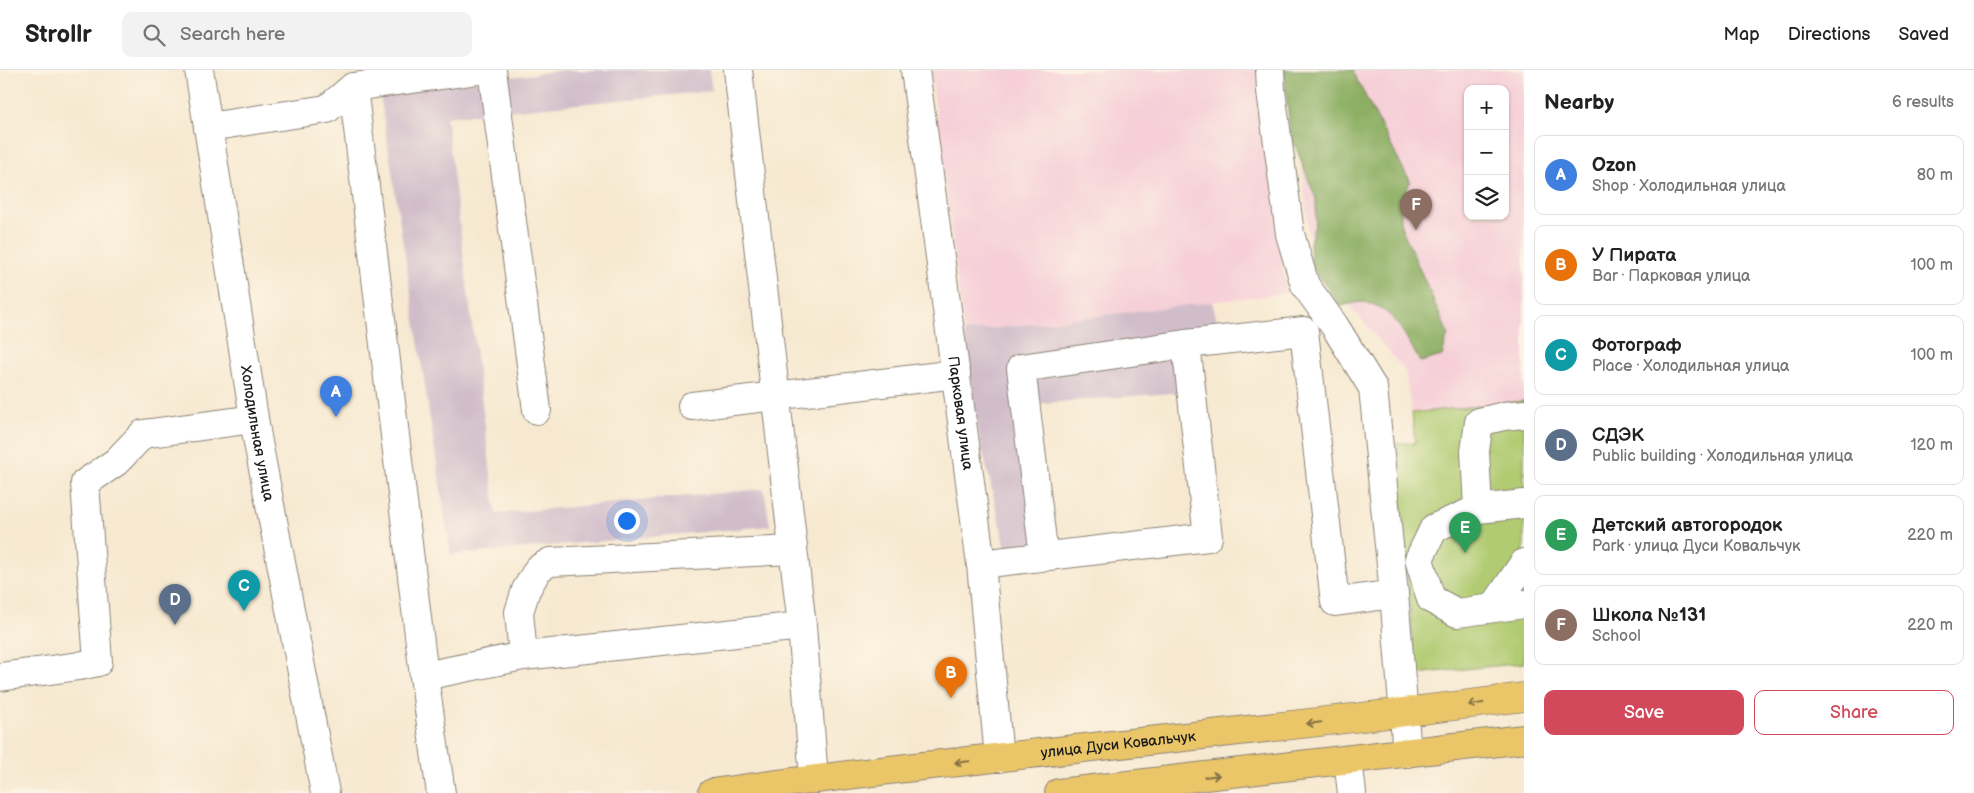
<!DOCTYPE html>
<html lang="en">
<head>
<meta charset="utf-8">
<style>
  :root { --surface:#fff; --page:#f2f2f2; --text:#222; --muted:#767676; --line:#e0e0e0; --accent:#d1495b }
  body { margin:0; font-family:"Balsamiq Sans",sans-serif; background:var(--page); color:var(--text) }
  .controls { position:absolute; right:15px; top:15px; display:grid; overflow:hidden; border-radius:10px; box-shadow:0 1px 4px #0004 }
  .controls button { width:45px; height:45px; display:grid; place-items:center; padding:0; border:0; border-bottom:1px solid var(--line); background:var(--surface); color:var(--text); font:25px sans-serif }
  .you { position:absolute; left:626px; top:450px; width:18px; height:18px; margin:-12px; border:4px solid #fff; border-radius:50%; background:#1a73e8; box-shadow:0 0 0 8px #1a73e833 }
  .badge { display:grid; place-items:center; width:32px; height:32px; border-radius:50%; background:var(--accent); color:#fff; font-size:16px; font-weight:700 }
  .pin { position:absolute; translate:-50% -41px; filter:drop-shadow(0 1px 2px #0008) }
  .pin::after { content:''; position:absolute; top:26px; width:18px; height:15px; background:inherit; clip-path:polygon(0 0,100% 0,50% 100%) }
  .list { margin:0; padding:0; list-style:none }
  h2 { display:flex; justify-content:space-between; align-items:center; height:65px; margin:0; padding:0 20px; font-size:21px }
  h2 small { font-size:16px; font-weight:400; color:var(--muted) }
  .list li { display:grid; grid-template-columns:32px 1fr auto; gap:15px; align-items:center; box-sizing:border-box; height:80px; margin:0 10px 10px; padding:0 10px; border:1px solid var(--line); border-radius:10px }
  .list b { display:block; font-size:19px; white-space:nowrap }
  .list p { margin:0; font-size:16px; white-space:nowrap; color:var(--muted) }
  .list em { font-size:16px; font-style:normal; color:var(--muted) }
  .actions { display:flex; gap:10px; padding:15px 20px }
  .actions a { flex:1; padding:11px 0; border:1px solid var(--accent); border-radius:10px; text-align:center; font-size:18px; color:var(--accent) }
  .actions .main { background:var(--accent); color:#fff }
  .icon { flex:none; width:28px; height:28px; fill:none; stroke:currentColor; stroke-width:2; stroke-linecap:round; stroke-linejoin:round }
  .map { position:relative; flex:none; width:1524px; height:723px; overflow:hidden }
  header { display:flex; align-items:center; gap:30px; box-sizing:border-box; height:70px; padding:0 25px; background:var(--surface); border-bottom:1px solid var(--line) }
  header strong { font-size:24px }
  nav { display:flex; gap:28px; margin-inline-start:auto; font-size:18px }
  .search { width:350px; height:45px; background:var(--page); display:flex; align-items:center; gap:12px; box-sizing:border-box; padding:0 18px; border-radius:10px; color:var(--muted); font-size:19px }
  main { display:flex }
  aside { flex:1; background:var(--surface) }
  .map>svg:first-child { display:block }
</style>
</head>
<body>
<header>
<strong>Strollr</strong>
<div class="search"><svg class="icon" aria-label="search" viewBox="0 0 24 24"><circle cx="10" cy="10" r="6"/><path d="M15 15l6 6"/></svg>Search here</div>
<nav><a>Map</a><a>Directions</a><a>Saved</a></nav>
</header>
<main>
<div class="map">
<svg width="1524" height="723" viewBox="0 0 1524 723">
  <rect width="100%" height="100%" fill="#fcf5e5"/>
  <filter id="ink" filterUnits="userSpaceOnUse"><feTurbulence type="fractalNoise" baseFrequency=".02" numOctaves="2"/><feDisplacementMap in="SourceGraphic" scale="10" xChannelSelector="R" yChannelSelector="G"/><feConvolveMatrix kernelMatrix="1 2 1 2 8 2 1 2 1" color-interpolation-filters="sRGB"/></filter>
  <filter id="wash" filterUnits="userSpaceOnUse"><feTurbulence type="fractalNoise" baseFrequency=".0096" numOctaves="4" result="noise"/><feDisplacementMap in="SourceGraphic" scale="20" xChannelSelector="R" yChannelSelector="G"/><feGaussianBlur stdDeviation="1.12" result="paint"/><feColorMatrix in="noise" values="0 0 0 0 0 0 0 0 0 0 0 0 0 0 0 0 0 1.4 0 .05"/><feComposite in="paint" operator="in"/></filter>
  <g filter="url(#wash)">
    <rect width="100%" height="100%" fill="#f7e9d1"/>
    <g fill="#f6cfd8" fill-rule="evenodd">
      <polygon points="931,0 1261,0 1286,223 964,262"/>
      <path d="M1291,0H1524V331L1412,343L1405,301L1324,205L1310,173ZM1468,19H1505V146H1468Z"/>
    </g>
    <g fill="#d1bdca">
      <polygon points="564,0 709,0 712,21 446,47 496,444 764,419 770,456 451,485 380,24"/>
      <polygon points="1212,232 1219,259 1179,264 1184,322 1033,334 1050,474 1006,479 976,353 964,262"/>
    </g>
    <polygon fill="#b0cb71" stroke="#667446" points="1524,331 1524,593 1415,604 1397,373 1415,373 1412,343"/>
    <path fill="#8caf63" stroke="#546640" d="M1284,0H1354V4L1410,112L1401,133V156L1448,264L1442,286L1420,292C1407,269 1393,236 1363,232C1356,232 1347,235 1340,236L1311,196L1310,173L1316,151V129L1290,62Z"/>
  </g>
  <g filter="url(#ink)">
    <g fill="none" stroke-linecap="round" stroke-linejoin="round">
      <defs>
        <g id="minor">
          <path id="s1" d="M199,0L257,367L325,723"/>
          <polyline points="492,0 537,340"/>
          <polyline points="738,0 802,556 814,709"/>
          <path id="s2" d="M915,0L981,494L999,688"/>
          <polyline points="1270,0 1271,21 1290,164 1305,215 1334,255 1373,318 1394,524"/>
          <polyline points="353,17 424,606 441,723"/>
          <polyline points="208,57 327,39 353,17 479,0"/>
          <polyline points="692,336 956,304"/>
          <polyline points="1524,344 1504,346 1479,352 1475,381 1478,439 1434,458 1419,489 1431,529 1457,543 1524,534"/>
          <polyline points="1478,439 1524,434"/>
          <polyline points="1044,487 1021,298 1186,274 1304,261 1335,532 1394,524 1407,683"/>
          <polyline points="981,494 1208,467 1186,274"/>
          <polyline points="1494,537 1524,493"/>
          <polyline points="523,586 519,542 526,520 538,499 550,492 793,480"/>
          <polyline points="424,606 523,586 802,556"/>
          <polyline points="0,607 79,596 98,592 85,413 116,392 143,364 254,349"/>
          <polyline points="1348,690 1352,723"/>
        </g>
        <g id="major">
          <path id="s3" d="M712,723C982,685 1254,663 1524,627"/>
          <polyline points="1059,723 1524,669"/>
        </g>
      </defs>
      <use href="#minor" stroke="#8a8276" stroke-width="30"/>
      <use href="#major" stroke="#8a8276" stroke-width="30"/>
      <use href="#minor" stroke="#fff" stroke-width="28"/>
      <use href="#major" stroke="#ebc669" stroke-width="28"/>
    </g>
    <defs><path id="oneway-shaft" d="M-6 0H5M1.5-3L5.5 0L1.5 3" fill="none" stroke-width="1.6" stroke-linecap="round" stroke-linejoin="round" transform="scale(1.25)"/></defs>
    <g stroke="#847142">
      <use href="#oneway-shaft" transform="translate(1476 634) rotate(172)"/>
      <use href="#oneway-shaft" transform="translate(1314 653) rotate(174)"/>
      <use href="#oneway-shaft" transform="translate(962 692) rotate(174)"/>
      <use href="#oneway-shaft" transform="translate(1212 706) rotate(-7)"/>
    </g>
  </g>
  <g text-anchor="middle" stroke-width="4.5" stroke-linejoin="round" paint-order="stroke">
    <g font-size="15" fill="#1c1c1c" stroke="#fcf5e5">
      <text dy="5" stroke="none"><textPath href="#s2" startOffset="346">Парковая улица</textPath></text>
      <text dy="5" stroke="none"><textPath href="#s1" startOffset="368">Холодильная улица</textPath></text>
      <text dy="5" stroke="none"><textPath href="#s3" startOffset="409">улица Дуси Ковальчук</textPath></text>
    </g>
  </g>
</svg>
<div class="controls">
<button>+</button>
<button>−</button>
<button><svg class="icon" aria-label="layers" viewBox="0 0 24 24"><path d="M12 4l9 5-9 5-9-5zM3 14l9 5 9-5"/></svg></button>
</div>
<div class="you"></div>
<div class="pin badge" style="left:336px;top:347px;background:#3f7fe0">A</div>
<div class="pin badge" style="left:951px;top:628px;background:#e8710a">B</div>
<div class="pin badge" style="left:244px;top:541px;background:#0f9aa8">C</div>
<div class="pin badge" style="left:175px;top:555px;background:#5c6f8a">D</div>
<div class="pin badge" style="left:1465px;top:483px;background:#2e9e5b">E</div>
<div class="pin badge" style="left:1416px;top:160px;background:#8d6e63">F</div>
</div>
<aside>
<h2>Nearby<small>6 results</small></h2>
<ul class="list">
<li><span class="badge" style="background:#3f7fe0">A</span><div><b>Ozon</b><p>Shop · Холодильная улица</p></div><em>80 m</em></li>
<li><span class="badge" style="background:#e8710a">B</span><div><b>У Пирата</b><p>Bar · Парковая улица</p></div><em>100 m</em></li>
<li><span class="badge" style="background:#0f9aa8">C</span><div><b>Фотограф</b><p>Place · Холодильная улица</p></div><em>100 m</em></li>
<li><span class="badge" style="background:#5c6f8a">D</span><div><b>СДЭК</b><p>Public building · Холодильная улица</p></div><em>120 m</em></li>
<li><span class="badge" style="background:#2e9e5b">E</span><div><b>Детский автогородок</b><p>Park · улица Дуси Ковальчук</p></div><em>220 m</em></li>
<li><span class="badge" style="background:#8d6e63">F</span><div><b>Школа №131</b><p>School</p></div><em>220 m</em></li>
</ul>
<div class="actions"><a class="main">Save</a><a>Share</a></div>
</aside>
</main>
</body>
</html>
